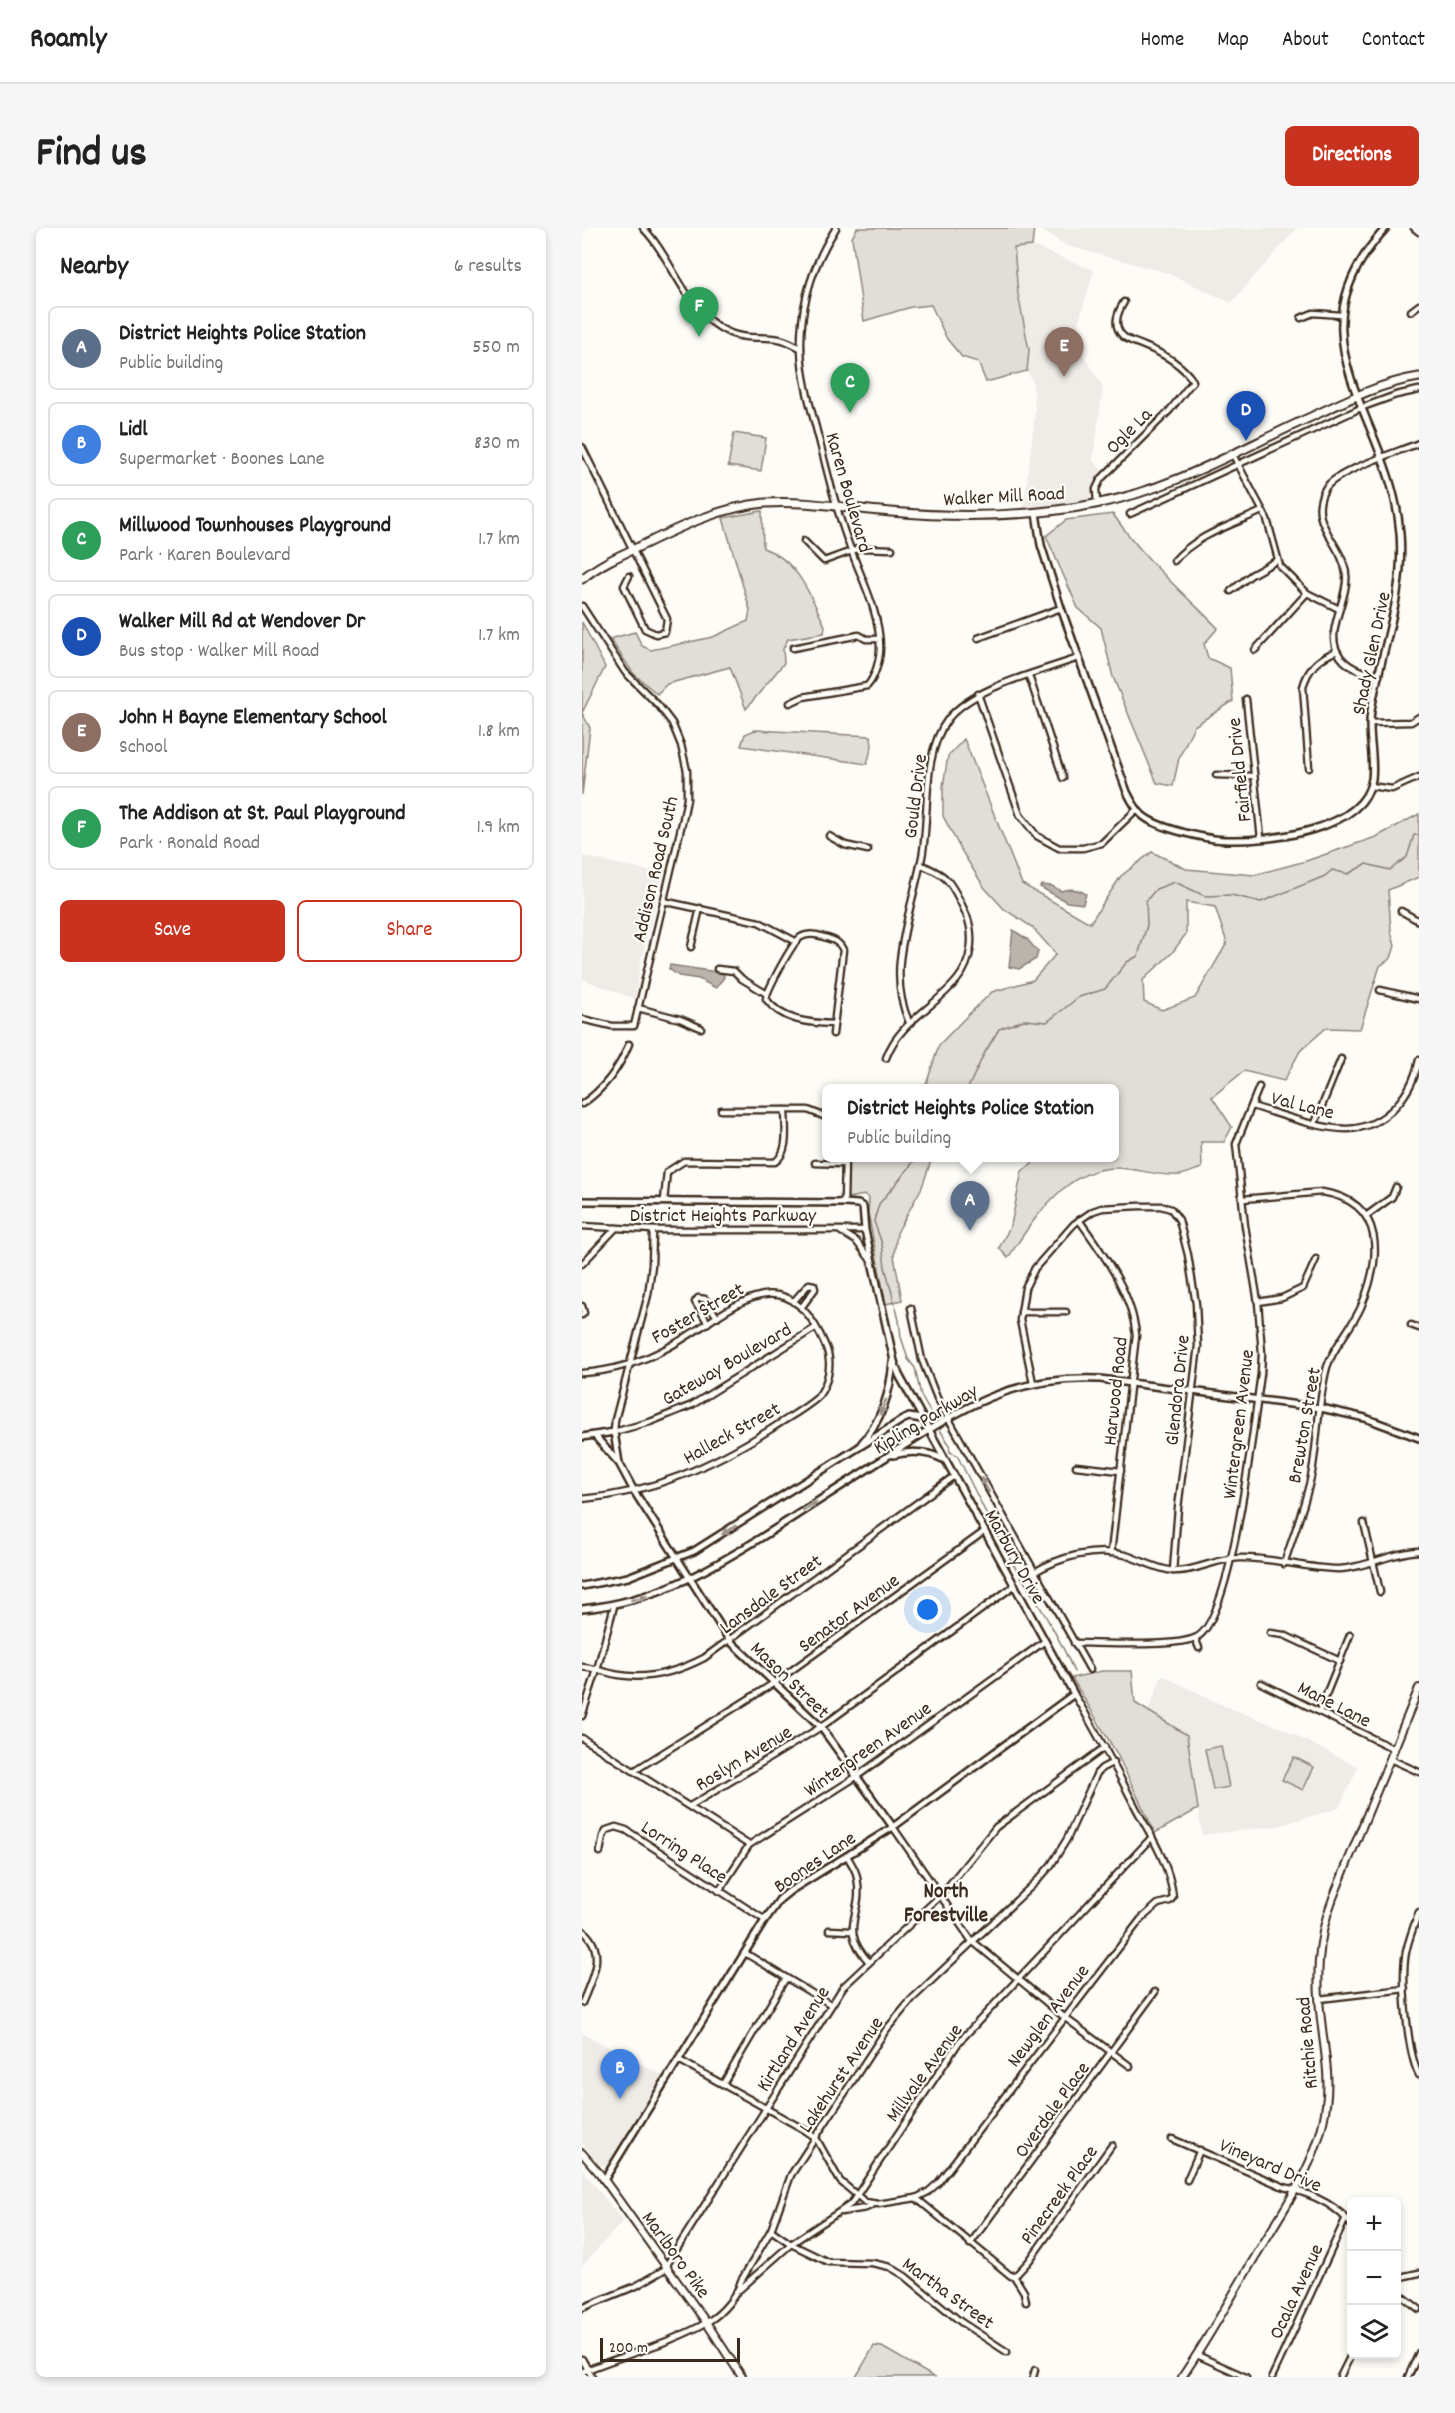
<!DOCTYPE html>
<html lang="en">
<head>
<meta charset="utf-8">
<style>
  :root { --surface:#fff; --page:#f6f6f6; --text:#222; --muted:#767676; --line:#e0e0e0; --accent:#c8321e }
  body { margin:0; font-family:Dekko,sans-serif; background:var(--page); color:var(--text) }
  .controls { position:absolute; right:18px; bottom:18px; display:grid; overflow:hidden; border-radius:9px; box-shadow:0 3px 9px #0003 }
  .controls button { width:54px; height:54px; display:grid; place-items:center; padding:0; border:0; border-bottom:2px solid var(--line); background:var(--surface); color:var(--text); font:30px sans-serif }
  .scale { position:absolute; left:18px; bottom:15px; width:140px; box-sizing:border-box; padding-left:6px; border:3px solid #3b2a1e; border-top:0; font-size:16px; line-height:21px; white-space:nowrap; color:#3b2a1e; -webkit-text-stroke:4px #fdfcf7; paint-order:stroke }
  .you { position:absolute; left:346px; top:1382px; width:21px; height:21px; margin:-15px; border:4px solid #fff; border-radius:50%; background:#1a73e8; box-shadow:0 0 0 9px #1a73e833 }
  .badge { display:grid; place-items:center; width:39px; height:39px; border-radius:50%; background:var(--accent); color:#fff; font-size:20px; font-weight:700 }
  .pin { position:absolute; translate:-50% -50px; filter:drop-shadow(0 2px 3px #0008) }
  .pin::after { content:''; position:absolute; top:32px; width:21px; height:18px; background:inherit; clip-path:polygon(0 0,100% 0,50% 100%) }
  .popup { position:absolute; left:240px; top:856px; width:297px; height:78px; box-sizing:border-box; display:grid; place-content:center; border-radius:9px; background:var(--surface); filter:drop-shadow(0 2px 4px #0005); font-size:20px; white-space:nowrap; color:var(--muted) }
  .popup b { font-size:22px; color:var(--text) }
  .popup::after { content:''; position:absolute; left:50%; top:100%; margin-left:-12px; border:12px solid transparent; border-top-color:var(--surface) }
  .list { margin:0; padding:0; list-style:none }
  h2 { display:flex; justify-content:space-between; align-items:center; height:78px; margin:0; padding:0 24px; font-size:26px }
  h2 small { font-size:20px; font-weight:400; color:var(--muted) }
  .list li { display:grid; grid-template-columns:39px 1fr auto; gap:18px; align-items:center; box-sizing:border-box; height:84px; margin:0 12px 12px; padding:0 12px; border:2px solid var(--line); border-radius:9px }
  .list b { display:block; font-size:22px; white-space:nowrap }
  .list p { margin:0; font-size:20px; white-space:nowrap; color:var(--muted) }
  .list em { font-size:20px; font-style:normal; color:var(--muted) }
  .actions { display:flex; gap:12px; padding:18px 24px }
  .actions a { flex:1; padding:14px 0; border:2px solid var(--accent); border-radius:9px; text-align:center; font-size:21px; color:var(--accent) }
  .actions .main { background:var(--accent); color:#fff }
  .icon { flex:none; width:33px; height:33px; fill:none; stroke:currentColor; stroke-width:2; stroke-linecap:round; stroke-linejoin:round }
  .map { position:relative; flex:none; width:837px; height:2149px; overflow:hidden; border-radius:9px }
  header { display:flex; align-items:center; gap:36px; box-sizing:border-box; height:84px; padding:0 30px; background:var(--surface); border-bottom:2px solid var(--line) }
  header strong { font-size:28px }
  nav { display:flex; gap:33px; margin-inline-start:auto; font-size:21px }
  .intro { display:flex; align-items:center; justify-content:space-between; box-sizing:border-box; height:144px; padding:0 36px }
  h1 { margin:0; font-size:42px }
  .button { padding:15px 27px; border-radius:9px; background:var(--accent); color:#fff; font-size:21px; font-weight:700 }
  main { display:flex; gap:36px; padding:0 36px }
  aside { flex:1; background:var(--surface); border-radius:9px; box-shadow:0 3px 9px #0003 }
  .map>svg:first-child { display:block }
</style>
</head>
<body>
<header>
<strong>Roamly</strong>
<nav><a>Home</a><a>Map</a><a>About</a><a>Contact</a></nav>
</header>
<div class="intro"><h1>Find us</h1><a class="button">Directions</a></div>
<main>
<aside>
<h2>Nearby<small>6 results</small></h2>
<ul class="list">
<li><span class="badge" style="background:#5c6f8a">A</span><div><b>District Heights Police Station</b><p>Public building</p></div><em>550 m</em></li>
<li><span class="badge" style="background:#3f7fe0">B</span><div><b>Lidl</b><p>Supermarket · Boones Lane</p></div><em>830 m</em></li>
<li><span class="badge" style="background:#2e9e5b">C</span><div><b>Millwood Townhouses Playground</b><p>Park · Karen Boulevard</p></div><em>1.7 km</em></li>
<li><span class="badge" style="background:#1a4fb4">D</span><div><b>Walker Mill Rd at Wendover Dr</b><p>Bus stop · Walker Mill Road</p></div><em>1.7 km</em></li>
<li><span class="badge" style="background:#8d6e63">E</span><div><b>John H Bayne Elementary School</b><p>School</p></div><em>1.8 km</em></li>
<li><span class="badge" style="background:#2e9e5b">F</span><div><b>The Addison at St. Paul Playground</b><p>Park · Ronald Road</p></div><em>1.9 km</em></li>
</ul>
<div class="actions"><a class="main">Save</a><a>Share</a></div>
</aside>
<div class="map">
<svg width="837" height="2149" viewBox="0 0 837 2149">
  <rect width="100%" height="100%" fill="#fdfcf7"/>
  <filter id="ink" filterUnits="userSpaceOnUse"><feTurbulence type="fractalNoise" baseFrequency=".0167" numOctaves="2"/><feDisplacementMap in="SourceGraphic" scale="12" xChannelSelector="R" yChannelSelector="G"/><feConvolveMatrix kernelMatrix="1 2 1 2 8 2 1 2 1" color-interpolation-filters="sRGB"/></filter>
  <g filter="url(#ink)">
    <g fill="#efece7">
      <polygon points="456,0 715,0 649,75 586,45 485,18"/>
      <polygon points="450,18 512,42 492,110 521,160 511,233 522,244 510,262 508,271 461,279 442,279 453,185 451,154 445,143 447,122 436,66 432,19"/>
      <polygon points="0,628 81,646 59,732 53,771 0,751"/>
      <polygon points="580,1447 638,1476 699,1500 776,1539 757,1580 696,1598 620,1607 605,1507 566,1484"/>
      <polygon points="0,1805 82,1848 25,1938 18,1937 0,1915"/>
      <polygon points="0,1941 41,1993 0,2038"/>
    </g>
    <g fill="#e1ded7" stroke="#8e847a" stroke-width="1.5" fill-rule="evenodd">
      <polygon points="275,0 452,0 450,18 432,20 436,66 447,122 445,143 404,154 396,134 380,129 365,111 349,77 329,79 282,93 270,10"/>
      <polygon points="152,205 184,210 179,243 146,238"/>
      <path d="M180,283L181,320C216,332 228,367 243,398L242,405L206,411L201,421L202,435L164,481L148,439L85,456L75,466L51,445L28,411L53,404L60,418L69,422L131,409L166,393L168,382L141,290Z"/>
      <path d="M531,286C560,329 600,364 636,400L622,416L626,430L648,440L651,473L612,498L597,530L591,558L575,555L531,449L519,400L496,380L464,308L484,292Z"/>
      <polygon points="0,394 23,439 0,485 8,500 0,567"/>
      <polygon points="173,502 289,508 290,518 285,536 159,518 163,506"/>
      <path d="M382,511L440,656L508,695L539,648L570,624L604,641L672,647L724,633L794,609L837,586V649L806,662L809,703L813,718L809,730L798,738L778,801L744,800L718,823L702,853L662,843L630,869L650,899L642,914H619L620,940C613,942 605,946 598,947C577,949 555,940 534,940C483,940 451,992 426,1030L417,1020L429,997L440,943L450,936L452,930H532V860H338L345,854L357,817L384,789L410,764L451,752L474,726L450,699L422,681L402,659L379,622L361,588V558L366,528ZM604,674L633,679L645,715L613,770L580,782L562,774L561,752L590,725L604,706Z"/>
      <polygon points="268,930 350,930 340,959 315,1005 312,1028 320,1072 304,1076 286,985 287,970 283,967 265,970 265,942"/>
      <polygon points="520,1443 550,1443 553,1475 605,1507 616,1581 573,1605 535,1526 490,1450"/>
      <polygon points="639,1518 647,1559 631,1562 623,1521"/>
      <polygon points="712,1529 732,1539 721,1562 700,1552"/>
      <polygon points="292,2118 300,2119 352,2149 274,2149"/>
    </g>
    <g fill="#bbb4ad" stroke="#887d74" stroke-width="1.5">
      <path d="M459,657L470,658L479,663C487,660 497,661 504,666L501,676L485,674L458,659Z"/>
      <polygon points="431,702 445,711 456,724 454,731 437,741 427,739"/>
      <polygon points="88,737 141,745 142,749 134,760 117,751 97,748 87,741"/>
    </g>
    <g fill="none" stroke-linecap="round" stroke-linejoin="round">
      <g stroke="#887d74" stroke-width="1.5">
        <polyline points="386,860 402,826 417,801 442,792 465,794 497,769 523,761 545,734 556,728 565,697 564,673 574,661 593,654 623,668 649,667 679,674 743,648 750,642 766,646 784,636 808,642 825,629 832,607 837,607"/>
        <polyline points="333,930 327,940 297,976 292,993 300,1016 303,1039 317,1092 319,1109 326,1131 333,1140 339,1168 351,1189"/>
        <path d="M358,1202L367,1216L368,1224L375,1227L418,1313C424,1320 425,1326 429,1333C452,1369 476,1405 492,1444"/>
      </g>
      <defs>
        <g id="minor">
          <path d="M61,0C92,31 103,86 148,105C164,112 180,108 197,111C204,112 212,117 219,120"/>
          <polyline points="832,0 837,4"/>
          <polyline points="829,83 837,77"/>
          <polyline points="719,90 731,85 759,87"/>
          <polyline points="0,219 85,391 83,404 74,406 63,401 42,358 47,348"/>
          <polyline points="650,225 685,291 698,338 725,365 757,381"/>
          <path d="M515,276L514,261L519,251L588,182L611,153C600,136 580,125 562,118C556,115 546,113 541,108C530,98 535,85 542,74"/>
          <polyline points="548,286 781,179 814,167 837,162"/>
          <polyline points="222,313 242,333 278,320 310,321"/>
          <path d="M592,333C614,307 650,297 680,283"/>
          <polyline points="649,363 669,347 694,333"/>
          <polyline points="0,378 43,444 77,478 90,495 99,517 105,543 105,571 101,591 52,798 30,798 0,791"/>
          <polyline points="396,410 479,380"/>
          <polyline points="211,420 277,407 284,411 297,411"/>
          <polyline points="673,422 725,365"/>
          <polyline points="447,448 481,550"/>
          <path d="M797,448C780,444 763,440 755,423C744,401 767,369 764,346C761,315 724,295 743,261C753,243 816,224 837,215"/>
          <polyline points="396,466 438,587 455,608 477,620 501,620 520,615 555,581"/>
          <polyline points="664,471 679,610"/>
          <path d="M208,475L221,469L285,458C293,450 298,431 298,420C298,383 277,346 265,311C254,281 247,250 239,219C231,187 220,154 219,121C218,77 231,36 254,0"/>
          <polyline points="788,495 829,494 837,489"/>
          <path d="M727,540L721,459C726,440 737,430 755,423"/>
          <polyline points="634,547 671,548"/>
          <polyline points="788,558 810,561 837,549"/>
          <polyline points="247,608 263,617 286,622"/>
          <polyline points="81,673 177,694 213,713"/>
          <polyline points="819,683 837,693"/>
          <polyline points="109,719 118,680"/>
          <polyline points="135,741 152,743 160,751 185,766"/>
          <polyline points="798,762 837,771"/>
          <polyline points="56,780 98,791 119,800"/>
          <path d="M327,794C318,774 316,753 318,732C322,697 333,663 340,629C348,588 339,526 366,491C391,459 458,444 496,430"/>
          <path d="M251,806L261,722C257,713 251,712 242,709C234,706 226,705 219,709C211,713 185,762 184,771C200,793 227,795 251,796"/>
          <path d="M304,830C317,794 352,780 375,752C390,734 393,707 384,686C379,675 372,658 363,650C357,644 346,640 338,636"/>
          <path d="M0,876C22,861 37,841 47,816"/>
          <path d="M670,878C698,886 736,901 765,901C804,900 830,866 837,832"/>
          <polyline points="139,882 226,882 244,889"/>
          <polyline points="733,895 759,831"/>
          <polyline points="233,935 262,936"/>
          <path d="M661,971L740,964C805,974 799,1032 779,1079C770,1100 752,1117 745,1139C736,1172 736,1210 730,1244C724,1275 712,1305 702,1336"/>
          <path d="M82,973L85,944L102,933L193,934C208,924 203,898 203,882"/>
          <polyline points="262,975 263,930"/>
          <polyline points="784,988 810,969 814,959"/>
          <path d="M497,992C521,1026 550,1064 554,1107L529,1325"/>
          <polyline points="0,998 71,1002 283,1002"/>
          <polyline points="71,1002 70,1037 66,1067 33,1192 32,1204 68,1194 110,1177 233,1100"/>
          <polyline points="258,1003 274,1013 288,1031"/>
          <polyline points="0,1036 34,1000"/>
          <polyline points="211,1074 227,1056 232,1057 233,1061 219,1080"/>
          <polyline points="676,1074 700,1070 721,1060 734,1031"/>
          <polyline points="0,1078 2,1085 0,1087"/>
          <polyline points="329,1080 340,1132 355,1170 508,1442"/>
          <polyline points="439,1084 484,1084"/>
          <polyline points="126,1095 113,1074 116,1070 123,1071 135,1089"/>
          <polyline points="829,1097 837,1100"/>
          <path d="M0,1145C31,1143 60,1134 87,1119C146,1087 202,1019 244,1119C251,1136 246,1156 235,1170C221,1182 204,1191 189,1201C130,1238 70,1265 0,1271"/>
          <polyline points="451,1155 438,1092 443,1060 453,1040 492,996 511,983 520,980 557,978 579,978 589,981 597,992 606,1027 614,1076 616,1118 596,1280 591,1343"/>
          <polyline points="494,1238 539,1243"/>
          <polyline points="782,1295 798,1364"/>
          <path d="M451,1345C477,1329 513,1319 543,1327C559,1332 574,1341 591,1343C614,1344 634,1330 658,1330C691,1329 723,1341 757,1341C784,1340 810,1324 837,1323"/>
          <polyline points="688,1405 702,1407 758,1433"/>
          <polyline points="613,1410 617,1420"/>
          <path d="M492,1415C518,1415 595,1420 615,1409C651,1390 672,1191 679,1146L680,1125L676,1074L663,998L654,916L677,859"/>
          <path d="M0,1439C13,1440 24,1445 37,1447C67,1452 95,1444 122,1430L372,1248"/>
          <polyline points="679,1455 812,1521"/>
          <polyline points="737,1484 768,1407"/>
          <polyline points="0,1488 15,1442 32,1378"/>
          <polyline points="0,1510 167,1617"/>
          <polyline points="808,1531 837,1544"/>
          <polyline points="52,1543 192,1455 403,1303"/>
          <polyline points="108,1578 239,1499 433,1357"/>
          <polyline points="311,1599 389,1712 482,1789 548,1838"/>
          <polyline points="18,1624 21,1608 25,1602 34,1599 44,1602 183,1692"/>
          <path d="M265,1628C269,1635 274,1642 275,1649C283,1687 254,1698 287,1734"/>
          <polyline points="137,1663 167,1617 274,1549 463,1413"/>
          <path d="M837,1684C832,1697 827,1710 824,1724C819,1750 825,1824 837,1847"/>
          <path d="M0,1702C26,1723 10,1750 0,1775"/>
          <polyline points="247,1702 269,1703"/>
          <polyline points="163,1725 248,1776"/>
          <polyline points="737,1771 823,1761"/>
          <polyline points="97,1832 221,1901 234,1910 258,1953 283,1974 296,1976 334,1970 429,2048 435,2046 447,2033 530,1917"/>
          <polyline points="141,1856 204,1750"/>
          <path d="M590,1911L702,1959C727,1965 755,1976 770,1998"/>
          <polyline points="605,1952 618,1922"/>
          <path d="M334,1970L346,1964L356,1955L559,1691L576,1676L588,1673L591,1669C588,1637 569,1608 554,1580C534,1541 514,1503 492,1466"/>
          <polyline points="259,1984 284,1980 292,1976"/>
          <polyline points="189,2002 209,2016 246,2034 290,2035 308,2039 323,2048 379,2094 425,2124"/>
          <polyline points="388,2016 573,1764"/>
          <polyline points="432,2048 442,2064 444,2074"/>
          <polyline points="814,2050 837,2045"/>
          <polyline points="157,2062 209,2016 269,1976 377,1814 570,1609"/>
          <polyline points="814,2063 837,2081"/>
          <polyline points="0,2080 54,2058 85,2040 86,2035 261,1759 359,1667 414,1599 523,1519"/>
          <polyline points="615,2127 664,2149"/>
          <polyline points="0,2131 10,2149"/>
          <path d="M0,2144C40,2127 91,2115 127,2093C140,2085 155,2068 159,2053L189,2002L209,1947L304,1802L330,1771L456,1652L469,1637L485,1611L515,1545L520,1540L532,1534"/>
          <polyline points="451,2149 453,2142"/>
          <polyline points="690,2149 764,1990"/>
          <polyline points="758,2149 770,2125"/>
          <polyline points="826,2149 837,2125"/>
        </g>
        <g id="tertiary">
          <path d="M454,285L459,317L479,380L545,564C549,572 554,581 560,587C574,600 627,612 646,612C688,613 782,603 790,551C793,529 785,505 789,483C799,421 823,369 818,305C809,188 701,111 804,0"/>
          <polyline points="0,973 262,975 276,976 281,979 283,1002 312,1133 317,1147 492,1466 311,1599 208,1663 198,1671 183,1692 22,1952"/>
          <polyline points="13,1208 36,1234"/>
          <polyline points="0,1209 32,1204 37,1235 52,1263 148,1413 239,1499 311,1599"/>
          <path d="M279,1216C300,1192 308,1165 311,1134"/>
          <path d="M311,1227C330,1222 346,1223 363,1232"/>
          <polyline points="0,1358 46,1349 112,1323 320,1192 327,1189 340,1191"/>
          <path d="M0,1381C75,1374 137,1337 199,1297C236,1273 272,1250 309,1226C380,1180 430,1147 518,1151L739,1180L783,1190L837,1210"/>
        </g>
        <g id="secondary">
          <polyline points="0,1925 18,1946 124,2094 160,2149"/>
          <path d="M600,2149C627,2110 649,2069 673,2029C701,1982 738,1932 744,1877C748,1851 743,1826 740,1800C734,1755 734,1713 751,1670L837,1460"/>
        </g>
        <path id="primary" d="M0,351C19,335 41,326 63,316C102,297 140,279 183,275C224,272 268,281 309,284C377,290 446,289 513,276C590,262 660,220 731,188C765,172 799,155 837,149"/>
      </defs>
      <use href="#minor" stroke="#3b2a1e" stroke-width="9"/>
      <use href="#tertiary" stroke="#3b2a1e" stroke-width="10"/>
      <use href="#secondary" stroke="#3b2a1e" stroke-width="10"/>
      <use href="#primary" stroke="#3b2a1e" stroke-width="11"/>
      <use href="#minor" stroke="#fdfcf7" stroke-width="4.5"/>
      <use href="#tertiary" stroke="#fdfcf7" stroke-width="5"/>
      <use href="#secondary" stroke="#fdfcf7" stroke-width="6"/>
      <use href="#primary" stroke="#fdfcf7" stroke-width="7"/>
    </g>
    <defs><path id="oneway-solid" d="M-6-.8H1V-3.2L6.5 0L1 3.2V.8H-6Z" transform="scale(1.5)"/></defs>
    <g fill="#9c938a">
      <use href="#oneway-solid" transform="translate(301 1179) rotate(112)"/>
      <use href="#oneway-solid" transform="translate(403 1257) rotate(-119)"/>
      <use href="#oneway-solid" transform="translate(228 1278) rotate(-32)"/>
      <use href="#oneway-solid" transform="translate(147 1302) rotate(148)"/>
      <use href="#oneway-solid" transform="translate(57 1370) rotate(-16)"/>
    </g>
  </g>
  <g text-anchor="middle" stroke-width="4.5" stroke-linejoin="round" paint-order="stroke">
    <g font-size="20" fill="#3b2a1e" stroke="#fdfcf7">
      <text transform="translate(546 202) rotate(-45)" y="7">Ogle La</text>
      <text transform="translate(268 264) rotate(74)" y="7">Karen Boulevard</text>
      <text transform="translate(422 267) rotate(-3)" y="7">Walker Mill Road</text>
      <text transform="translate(788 425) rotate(-78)" y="7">Shady Glen Drive</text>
      <text transform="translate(656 542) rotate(-96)" y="7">Fairfield Drive</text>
      <text transform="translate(332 568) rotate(-83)" y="7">Gould Drive</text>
      <text transform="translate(72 641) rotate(-77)" y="7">Addison Road South</text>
      <text transform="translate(721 876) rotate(14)" y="7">Val Lane</text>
      <text x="141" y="993">District Heights Parkway</text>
      <text transform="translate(115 1084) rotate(-30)" y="7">Foster Street</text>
      <text transform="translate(144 1135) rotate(-30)" y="7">Gateway Boulevard</text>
      <text transform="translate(594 1162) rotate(-84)" y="7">Glendora Drive</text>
      <text transform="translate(532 1163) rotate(-84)" y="7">Harwood Road</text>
      <text transform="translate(343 1190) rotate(-31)" y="7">Kipling Parkway</text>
      <text transform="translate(655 1196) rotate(-83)" y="7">Wintergreen Avenue</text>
      <text transform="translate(721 1197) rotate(-80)" y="7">Brewton Street</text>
      <text transform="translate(149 1204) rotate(-29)" y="7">Halleck Street</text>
      <text transform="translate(434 1328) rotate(61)" y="7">Marbury Drive</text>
      <text transform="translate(188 1365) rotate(-36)" y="7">Lansdale Street</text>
      <text transform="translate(266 1384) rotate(-36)" y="7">Senator Avenue</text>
      <text transform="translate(209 1451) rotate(44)" y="7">Mason Street</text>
      <text transform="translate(753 1475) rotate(27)" y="7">Mane Lane</text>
      <text transform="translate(285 1520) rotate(-35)" y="7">Wintergreen Avenue</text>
      <text transform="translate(161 1529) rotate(-31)" y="7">Roslyn Avenue</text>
      <text transform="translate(103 1623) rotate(33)" y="7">Lorring Place</text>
      <text transform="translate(232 1633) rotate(-34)" y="7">Boones Lane</text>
      <text transform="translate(465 1787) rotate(-53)" y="7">Newglen Avenue</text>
      <text transform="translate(210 1810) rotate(-58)" y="7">Kirtland Avenue</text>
      <text transform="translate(724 1815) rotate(-95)" y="7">Ritchie Road</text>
      <text transform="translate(341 1844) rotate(-54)" y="7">Millvale Avenue</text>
      <text transform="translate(258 1846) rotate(-56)" y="7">Lakehurst Avenue</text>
      <text transform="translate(469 1881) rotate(-54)" y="7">Overdale Place</text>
      <text transform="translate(689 1936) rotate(23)" y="7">Vineyard Drive</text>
      <text transform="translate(476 1966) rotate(-54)" y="7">Pinecreek Place</text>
      <text transform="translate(95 2026) rotate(54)" y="7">Marlboro Pike</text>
      <text transform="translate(713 2063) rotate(-65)" y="7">Ocala Avenue</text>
      <text transform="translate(367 2064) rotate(36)" y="7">Martha Street</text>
    </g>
    <g font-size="21" font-weight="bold" fill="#3b2a1e" stroke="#fdfcf7">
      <text x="364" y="1669">North<tspan x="364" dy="24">Forestville</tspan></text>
    </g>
  </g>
</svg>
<div class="controls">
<button>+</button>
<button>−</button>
<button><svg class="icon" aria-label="layers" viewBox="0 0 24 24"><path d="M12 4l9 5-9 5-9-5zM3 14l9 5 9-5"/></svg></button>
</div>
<div class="scale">200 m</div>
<div class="you"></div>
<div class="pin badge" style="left:388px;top:1003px;background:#5c6f8a">A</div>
<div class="popup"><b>District Heights Police Station</b>Public building</div>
<div class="pin badge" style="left:38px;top:1871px;background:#3f7fe0">B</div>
<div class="pin badge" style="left:268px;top:185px;background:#2e9e5b">C</div>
<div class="pin badge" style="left:664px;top:213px;background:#1a4fb4">D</div>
<div class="pin badge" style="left:482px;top:149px;background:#8d6e63">E</div>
<div class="pin badge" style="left:117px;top:109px;background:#2e9e5b">F</div>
</div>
</main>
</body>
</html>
